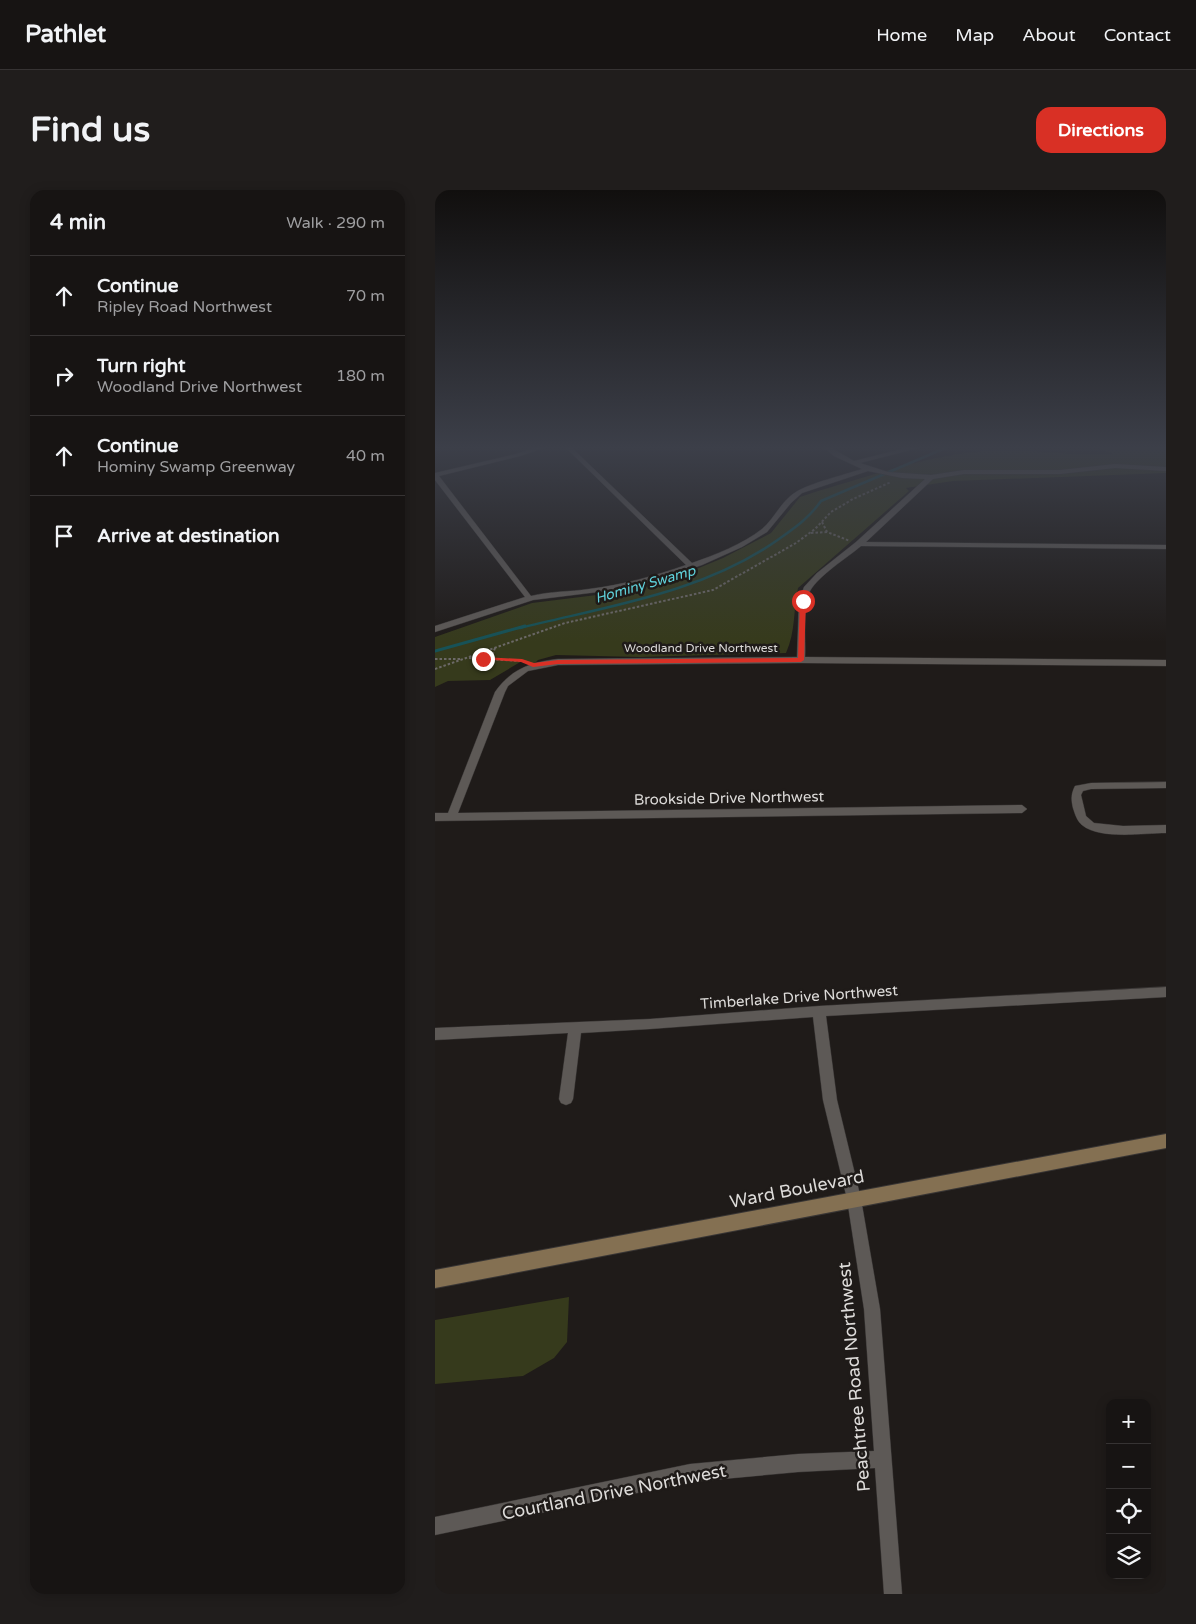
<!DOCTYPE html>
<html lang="en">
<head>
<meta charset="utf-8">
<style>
  :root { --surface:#171413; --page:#201d1c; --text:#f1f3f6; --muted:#9e9ea0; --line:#363333; --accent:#d93025 }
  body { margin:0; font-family:"Varela Round",sans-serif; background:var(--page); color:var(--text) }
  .controls { position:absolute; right:15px; bottom:15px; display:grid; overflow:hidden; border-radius:10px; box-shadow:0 2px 12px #0003 }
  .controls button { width:45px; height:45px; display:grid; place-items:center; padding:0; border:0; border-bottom:1px solid var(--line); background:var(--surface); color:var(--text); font:25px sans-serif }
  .stop { position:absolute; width:15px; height:15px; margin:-11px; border:4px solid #d93025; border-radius:50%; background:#fff }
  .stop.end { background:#d93025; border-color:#fff; box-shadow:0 1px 5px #0008 }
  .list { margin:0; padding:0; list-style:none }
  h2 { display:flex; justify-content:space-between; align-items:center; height:65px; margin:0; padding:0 20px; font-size:21px }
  h2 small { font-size:16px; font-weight:400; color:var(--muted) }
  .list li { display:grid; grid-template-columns:32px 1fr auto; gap:15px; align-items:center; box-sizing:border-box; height:80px; padding:0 20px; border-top:1px solid var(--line) }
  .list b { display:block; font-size:19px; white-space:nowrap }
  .list p { margin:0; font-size:16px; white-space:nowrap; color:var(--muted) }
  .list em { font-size:16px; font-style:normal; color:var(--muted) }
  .icon { flex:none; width:28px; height:28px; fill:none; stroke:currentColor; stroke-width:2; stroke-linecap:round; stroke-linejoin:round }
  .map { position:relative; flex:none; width:731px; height:1404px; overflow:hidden; border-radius:15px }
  header { display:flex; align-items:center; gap:30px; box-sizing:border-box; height:70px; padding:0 25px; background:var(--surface); border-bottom:1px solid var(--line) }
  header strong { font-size:24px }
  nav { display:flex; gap:28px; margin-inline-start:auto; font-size:18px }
  .intro { display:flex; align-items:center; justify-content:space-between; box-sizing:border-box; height:120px; padding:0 30px }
  h1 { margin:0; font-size:35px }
  .button { padding:12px 22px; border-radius:15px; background:var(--accent); color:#fff; font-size:18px; font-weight:700 }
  main { display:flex; gap:30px; padding:0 30px }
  aside { flex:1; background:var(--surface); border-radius:15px; box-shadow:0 2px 12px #0003 }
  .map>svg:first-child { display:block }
</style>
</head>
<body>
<header>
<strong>Pathlet</strong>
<nav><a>Home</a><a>Map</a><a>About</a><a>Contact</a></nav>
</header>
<div class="intro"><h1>Find us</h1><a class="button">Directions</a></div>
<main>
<aside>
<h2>4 min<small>Walk · 290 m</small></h2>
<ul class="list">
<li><svg class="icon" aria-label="ahead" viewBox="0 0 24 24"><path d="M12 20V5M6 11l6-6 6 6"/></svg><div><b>Continue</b><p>Ripley Road Northwest</p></div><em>70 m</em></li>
<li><svg class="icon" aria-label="right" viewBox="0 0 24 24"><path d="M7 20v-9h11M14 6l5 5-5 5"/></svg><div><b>Turn right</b><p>Woodland Drive Northwest</p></div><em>180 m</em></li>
<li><svg class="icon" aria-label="ahead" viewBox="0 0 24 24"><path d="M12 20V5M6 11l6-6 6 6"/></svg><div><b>Continue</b><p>Hominy Swamp Greenway</p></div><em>40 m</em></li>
<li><svg class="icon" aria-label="arrive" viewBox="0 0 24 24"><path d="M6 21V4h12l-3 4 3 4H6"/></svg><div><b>Arrive at destination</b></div></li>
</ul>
</aside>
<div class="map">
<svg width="731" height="1404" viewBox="0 0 731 1404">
  <rect width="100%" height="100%" fill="#1f1b19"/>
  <g fill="#363a1c">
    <path d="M661,256H731V283L518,291L471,298L474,301L363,398C358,420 361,441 351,463L205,467L121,465L103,470L98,475L87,471L55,490L13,491L0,497V447L97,413L194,401L230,392L288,368L336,343L365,307L383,301C439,285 493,265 551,261C594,258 635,267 678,264Z"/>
    <polygon points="134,1107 132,1152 119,1168 88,1186 0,1194 0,1130"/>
  </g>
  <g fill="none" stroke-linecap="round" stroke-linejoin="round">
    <path stroke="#175257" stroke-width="2.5" d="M85,438C173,416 268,403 344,349C361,337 374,328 386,311L515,256"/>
    <polyline stroke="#175257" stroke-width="3" points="0,461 90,436"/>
    <defs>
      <g id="street">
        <path d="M106,256H114L85,266L4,286L96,406C116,401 134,402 154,399C187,395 220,386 251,375L129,256H135L257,373C280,365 308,354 327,339C340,328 346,311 361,302C375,293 409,285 427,279L399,266L387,256H393L419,271L479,256H488L487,257L425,273L453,282L496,285L529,280H625L680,274L731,277V281L680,278L625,284H529L498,289L431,352L731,355V359L426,356C412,368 384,385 375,401C367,416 371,450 370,467L731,470V476L366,473L123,475L93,481L73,496L70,502L23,623L587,615L592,619L587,623L0,631V623H13L60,502C76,479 96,472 123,469L362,467L364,411L369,397L382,383L421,352L490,289L467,288L433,281L367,303L356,313L332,342L307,357L267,375L225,389L179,400L98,410L0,442V436L90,407L0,290V283L81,264Z"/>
        <path d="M731,592V598L656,599L648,601L646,605L651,626L659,633L688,636L731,635V643C709,643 665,650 647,635C642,631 640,624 638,618C636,609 636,604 640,596L656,593Z"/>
        <polygon points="731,797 731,807 391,826 402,910 426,1009 445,1119 467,1404 449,1404 440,1278 363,1282 255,1292 0,1345 0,1327 255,1274 363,1264 439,1261 429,1119 412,1009 388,910 378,827 215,839 146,843 138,909 136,913 131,915 126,913 124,909 133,843 0,850 0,838 215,829 384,816"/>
      </g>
      <polygon id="secondary" points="731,944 731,958 0,1098 0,1080"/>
    </defs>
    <use href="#street" stroke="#383534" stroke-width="1"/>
    <use href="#secondary" stroke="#383534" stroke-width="2"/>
    <g stroke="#6c6967" stroke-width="2" stroke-dasharray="2.5 2" stroke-linecap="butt">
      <polyline points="387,332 392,342 415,351"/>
      <polyline points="376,343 392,342"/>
      <polyline points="60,458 57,466 61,469"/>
      <polyline points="34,468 88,471"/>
      <polyline points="0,469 26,469"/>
      <polyline points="0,479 130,433 278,400 361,353 380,339 396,322 418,309 456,292"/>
    </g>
    <use href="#street" fill="#5d5956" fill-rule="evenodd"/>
    <use href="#secondary" fill="#847052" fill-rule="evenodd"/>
  </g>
  <linearGradient id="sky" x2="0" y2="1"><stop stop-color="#110f0e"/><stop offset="0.57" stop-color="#3c3f49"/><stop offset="1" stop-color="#3c3f49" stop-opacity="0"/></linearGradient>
  <rect width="731" height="452" fill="url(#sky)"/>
  <polygon fill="#d93025" points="368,410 371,411 369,470 366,472 123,474 98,477 86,472 45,469 48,467 87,469 99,473 123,470 363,468 365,411"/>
  <g text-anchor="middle" stroke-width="5" stroke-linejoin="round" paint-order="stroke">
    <g font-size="12" fill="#dddbd9" stroke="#1f1b19">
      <text x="266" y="462">Woodland Drive Northwest</text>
    </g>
    <g font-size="14" font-style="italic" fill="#60d3dd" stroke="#1f1b19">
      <text transform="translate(210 394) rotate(-16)" y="5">Hominy Swamp</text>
    </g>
    <g font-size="15" fill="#dddbd9" stroke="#1f1b19">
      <text transform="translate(294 608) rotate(-1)" y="5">Brookside Drive Northwest</text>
      <text transform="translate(364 807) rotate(-4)" y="5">Timberlake Drive Northwest</text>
    </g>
    <g font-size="18" fill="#dddbd9" stroke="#1f1b19">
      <text transform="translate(362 999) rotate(-11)" y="6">Ward Boulevard</text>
      <text transform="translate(419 1187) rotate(-95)" y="6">Peachtree Road Northwest</text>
      <text transform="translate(179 1302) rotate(-11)" y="6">Courtland Drive Northwest</text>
    </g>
  </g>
</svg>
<div class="controls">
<button>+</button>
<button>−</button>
<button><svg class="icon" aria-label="locate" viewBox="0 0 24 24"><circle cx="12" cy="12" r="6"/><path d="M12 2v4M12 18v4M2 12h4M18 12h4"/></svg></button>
<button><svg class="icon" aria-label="layers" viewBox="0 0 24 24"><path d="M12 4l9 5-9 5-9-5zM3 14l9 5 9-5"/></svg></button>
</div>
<div class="stop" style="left:368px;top:411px"></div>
<div class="stop end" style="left:48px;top:469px"></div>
</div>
</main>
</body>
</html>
